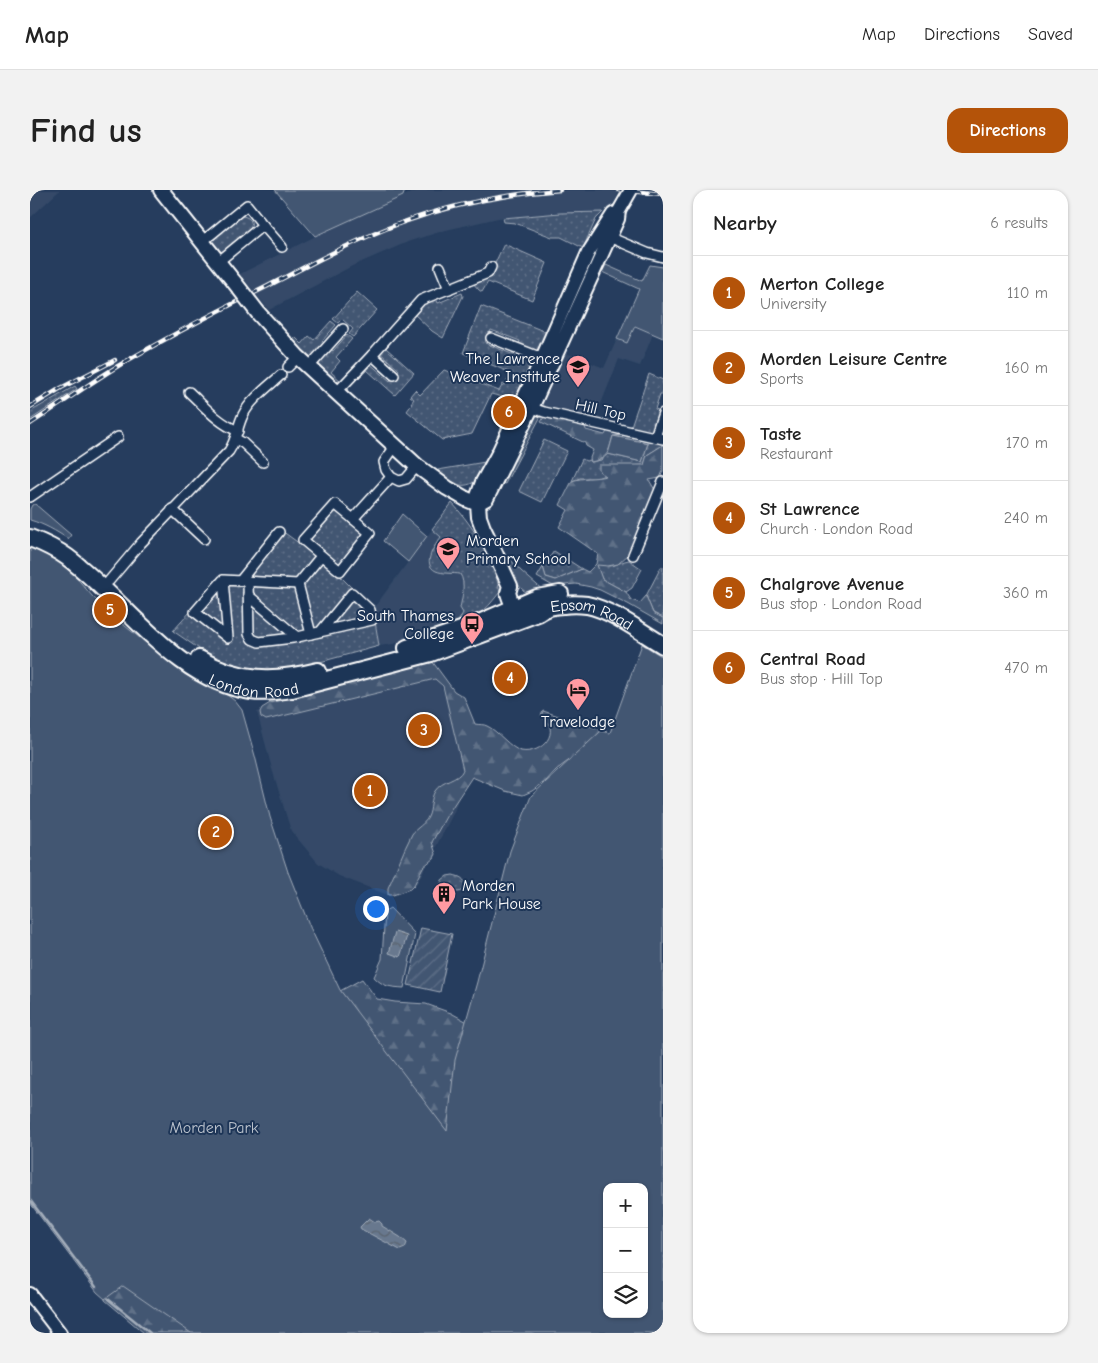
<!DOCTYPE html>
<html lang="en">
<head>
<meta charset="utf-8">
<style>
  :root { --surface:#fff; --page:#f2f2f2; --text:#222; --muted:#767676; --line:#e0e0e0; --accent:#b45309 }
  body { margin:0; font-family:"Comic Neue",sans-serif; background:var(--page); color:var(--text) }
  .controls { position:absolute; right:15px; bottom:15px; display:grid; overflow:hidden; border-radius:10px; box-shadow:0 1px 4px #0004 }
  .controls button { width:45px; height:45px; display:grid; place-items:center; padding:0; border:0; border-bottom:1px solid var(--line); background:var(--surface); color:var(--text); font:25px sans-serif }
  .you { position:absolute; left:345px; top:718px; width:18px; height:18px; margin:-12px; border:4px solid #fff; border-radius:50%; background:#1a73e8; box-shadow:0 0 0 8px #1a73e833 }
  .badge { display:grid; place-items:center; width:32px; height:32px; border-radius:50%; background:var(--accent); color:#fff; font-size:16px; font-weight:700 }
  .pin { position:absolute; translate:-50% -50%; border:2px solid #fff; box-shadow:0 1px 5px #0006 }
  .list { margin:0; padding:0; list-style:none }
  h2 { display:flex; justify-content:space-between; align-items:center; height:65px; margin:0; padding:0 20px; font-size:21px }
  h2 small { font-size:16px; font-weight:400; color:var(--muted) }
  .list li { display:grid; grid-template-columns:32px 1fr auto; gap:15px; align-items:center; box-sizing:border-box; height:75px; padding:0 20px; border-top:1px solid var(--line) }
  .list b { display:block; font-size:19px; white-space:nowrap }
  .list p { margin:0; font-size:16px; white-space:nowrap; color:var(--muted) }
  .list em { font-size:16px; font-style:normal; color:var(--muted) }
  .icon { flex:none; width:28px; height:28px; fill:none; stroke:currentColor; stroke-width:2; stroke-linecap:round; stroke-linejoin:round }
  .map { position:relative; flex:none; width:633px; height:1143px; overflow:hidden; border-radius:15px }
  header { display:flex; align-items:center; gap:30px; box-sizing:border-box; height:70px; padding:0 25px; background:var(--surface); border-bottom:1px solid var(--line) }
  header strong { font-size:24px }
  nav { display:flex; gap:28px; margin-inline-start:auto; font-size:18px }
  .intro { display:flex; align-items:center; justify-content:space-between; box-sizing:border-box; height:120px; padding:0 30px }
  h1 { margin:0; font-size:35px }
  .button { padding:12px 22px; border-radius:15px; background:var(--accent); color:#fff; font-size:18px; font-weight:700 }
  main { display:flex; gap:30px; padding:0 30px }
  aside { flex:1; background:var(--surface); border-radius:15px; box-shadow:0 1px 4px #0004 }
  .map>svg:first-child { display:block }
</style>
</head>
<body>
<header>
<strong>Map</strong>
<nav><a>Map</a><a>Directions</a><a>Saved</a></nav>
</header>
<div class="intro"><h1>Find us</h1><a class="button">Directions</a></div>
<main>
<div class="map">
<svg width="633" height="1143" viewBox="0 0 633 1143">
  <defs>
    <pattern id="grass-dots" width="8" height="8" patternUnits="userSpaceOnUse" patternTransform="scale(1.25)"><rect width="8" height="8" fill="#425672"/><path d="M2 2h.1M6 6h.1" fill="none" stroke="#5e6f87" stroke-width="1.8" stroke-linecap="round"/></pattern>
    <pattern id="forest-firs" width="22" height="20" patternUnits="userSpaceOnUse" patternTransform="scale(1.25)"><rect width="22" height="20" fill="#425672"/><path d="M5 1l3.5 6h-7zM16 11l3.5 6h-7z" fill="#5e6f87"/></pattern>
    <pattern id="garden-furrows" width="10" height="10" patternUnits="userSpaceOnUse" patternTransform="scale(1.25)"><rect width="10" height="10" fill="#425672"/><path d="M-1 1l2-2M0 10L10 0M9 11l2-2" fill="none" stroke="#5e6f87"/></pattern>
    <pattern id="water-waves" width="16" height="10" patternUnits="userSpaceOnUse" patternTransform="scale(1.25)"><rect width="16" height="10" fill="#67788e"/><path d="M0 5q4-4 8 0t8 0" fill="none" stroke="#5a626d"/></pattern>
  </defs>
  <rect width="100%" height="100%" fill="#263d5e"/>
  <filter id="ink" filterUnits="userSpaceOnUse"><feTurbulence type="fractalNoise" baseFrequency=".02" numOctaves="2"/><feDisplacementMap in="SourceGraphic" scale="10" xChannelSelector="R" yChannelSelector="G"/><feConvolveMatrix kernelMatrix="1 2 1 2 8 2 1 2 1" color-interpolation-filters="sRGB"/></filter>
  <g filter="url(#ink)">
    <g fill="#344a68">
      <polygon points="0,0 30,0 0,28"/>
      <polygon points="388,0 589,0 586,9 580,19 573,22 530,23 468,28 416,40 380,51 322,76 239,120 210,84 330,24"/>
      <polygon points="604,136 623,144 610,176 589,169 566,226 517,221 510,217 536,163 574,178 587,149 597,153"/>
      <polygon points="422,313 433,325 458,365 467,388 470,402 453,422 440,429 398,444 363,454 349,456 343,419"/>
      <polygon points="403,478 418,511 437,580 424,622 387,693 355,704 309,686 288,673 261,641 242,579 227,522"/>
    </g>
    <g fill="url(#grass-dots)" stroke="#a0aab8">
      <polygon points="573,22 566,29 553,58 531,47 522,47 485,33 474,32 473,28 530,23"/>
      <path d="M212,26C221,27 224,33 219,41L190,64L181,52L209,27Z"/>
      <polygon points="474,54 517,73 502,110 458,92 452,102 449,100 442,92 460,84"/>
      <polygon points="327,102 347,120 323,147 319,144 323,139 312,129 308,133 303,129"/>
      <polygon points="432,103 433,106 413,148 402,141 383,123 392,111 405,106 408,113"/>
      <polygon points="451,116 516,142 506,164 488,157 490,151 461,140 455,153 484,165 486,160 504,168 484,210 461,204 442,244 412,250 377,221 382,214 381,213 384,209 380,206 385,200 390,205 414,180 469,201 473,194 475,195 481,183 433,163"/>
      <polygon points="301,131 306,135 292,151 303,161 317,145 322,149 306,167 310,171 301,182 313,193 307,200 258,155 265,147 272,154 279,146 284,150"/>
      <polygon points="359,149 362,151 356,158 384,183 365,205 337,180 328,189 324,185 338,172 360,191 369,180 348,161"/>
      <polygon points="619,184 633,190 633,204 630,204 625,219 631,221 621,243 600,239"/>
      <polygon points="45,196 47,199 0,230 0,222"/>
      <polygon points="593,245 633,253 633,255 617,265 614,275 598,276 567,288 550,288 542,291 552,269 556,271 560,270 561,272 571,270 578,264 612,272 618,253 583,246"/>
      <polygon points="514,250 537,261 512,312 489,301"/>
      <path d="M455,272L446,291C431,301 418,292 408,280Z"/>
      <path d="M422,313C445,338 463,369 470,402C456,419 452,426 430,432L429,430L433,423L430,418C432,408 436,393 430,384C423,383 413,384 406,381C391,374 405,355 411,347L402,339Z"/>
      <polygon points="305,316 338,343 308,381 311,387 343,419 349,456 279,475 233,481 219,479 190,471 175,463 143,441 160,422 166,424 195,391 211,393 252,341 270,354"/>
      <polygon points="524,361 552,379 526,390 516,387 513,377"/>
      <path d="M599,370L612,379L602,398L596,402L572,389L566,374C573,375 579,377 585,375C590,373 593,371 599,370Z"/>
      <polygon points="631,377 633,377 633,428 623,423 616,406"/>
      <path d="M423,685C431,687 434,688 436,696L433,701C426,703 419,702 412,698L411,694L412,690L417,686Z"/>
    </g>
    <g fill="url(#forest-firs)" stroke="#a0aab8">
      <polygon points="506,225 511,226 475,294 472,293"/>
      <path d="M514,227L554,233L556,240L575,245L578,239H582L593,245L583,246C578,262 579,268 561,272L560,268L563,260L556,256L555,253L511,232Z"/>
      <path d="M633,255V281L630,288L619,290L625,300L600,363L588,374L578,376L567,375L572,389L596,402L601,410L610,413L616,406L623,423L633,428V434L598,414L570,400L561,397L546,394L523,396L507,387L513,377L516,387L526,390L552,379L558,382L566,374L568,364L529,337L538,320L530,315L542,291C553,287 564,289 576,286L569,281V275H614L617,265Z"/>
      <path d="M402,471L424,501L434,507L445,534C449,535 454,534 457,536C467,540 481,559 491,561C512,565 533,541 511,526L513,521L576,541L578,548L542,568L526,580L516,591L502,601L493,605L475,601L442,587L417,625L402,652L406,664L404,668L393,677L384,695L380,699L363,705H358V698C366,681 373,661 382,644C386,638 395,634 398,627C402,619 400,609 405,601C412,590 428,591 433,580L413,496L405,489L236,530L231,527L230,522L232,518L240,513Z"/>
      <polygon points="332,789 347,809 365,812 396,814 421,823 443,835 428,884 422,888 421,890 424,893 426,956 310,801"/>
      <polygon points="95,1093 181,1143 114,1143 75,1110 75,1108"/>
    </g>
    <g fill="#425672" stroke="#a0aab8" fill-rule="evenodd">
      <polygon points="245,0 375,0 373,6 285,46"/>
      <polygon points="576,75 612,91 620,75 633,77 633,148 605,136 597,153 587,149 609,99 572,82"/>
      <polygon points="583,246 618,253 612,272 578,264"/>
      <path d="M5,314L41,345L38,349C26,341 14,334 0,330V319L2,315Z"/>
      <polygon points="372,324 397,346 378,372 353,351"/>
      <path d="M0,357L14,363L29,372L44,385L63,407L90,432L156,485L197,505L205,511L212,520L225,566L240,627L258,682L280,737L310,800L417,941L425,870L447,792L480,661L501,606L571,541L580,543L612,454L633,467V1143H161L93,1096L75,1109L67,1102L0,1013ZM577,997H614V1124H577Z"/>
      <path d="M477,366L491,381L515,402C512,402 507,404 503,404C486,403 482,379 477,366Z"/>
      <path d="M360,718L385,744L374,798C360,797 354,797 344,787L352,769L355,721Z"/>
    </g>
    <polygon fill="url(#garden-furrows)" stroke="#a0aab8" points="391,738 422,744 410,802 378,795"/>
    <g fill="url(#water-waves)" stroke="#a4aebb">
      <polygon points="365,742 377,746 370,767 359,763"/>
      <polygon points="339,1028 345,1032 349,1031 352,1034 352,1036 370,1047 377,1053 375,1058 370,1060 331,1039 330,1037"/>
    </g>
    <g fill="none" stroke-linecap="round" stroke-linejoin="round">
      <g stroke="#a4aebb" stroke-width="2.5">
        <polyline points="0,1010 66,1097"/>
        <polyline points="78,1109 120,1143"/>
      </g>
      <defs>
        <g id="street">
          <polyline points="233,35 252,57"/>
          <polyline points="579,47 617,63 633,67"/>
          <polyline points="172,52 217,15 233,35 188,72"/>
          <polyline points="410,77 419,99"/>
          <polyline points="461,148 512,168"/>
          <polyline points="342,165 364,185"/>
          <polyline points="258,177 268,167"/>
          <polyline points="278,178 313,139"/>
          <path d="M159,202C174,216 188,233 208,241"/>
          <polyline points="306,203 342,165 391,110 458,83 461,77"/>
          <polyline points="502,218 514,222 633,249"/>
          <polyline points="625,247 633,223"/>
          <polyline points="206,249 213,253 233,272"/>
          <polyline points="366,255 354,272 356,280 361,287 369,291 376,289 387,276"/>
          <polyline points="0,307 88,247"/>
          <polygon points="305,314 340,343 310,381 273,350"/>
          <polyline points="142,319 174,349"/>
          <polyline points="323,329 361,287"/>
          <polyline points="603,365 633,292"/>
          <polyline points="193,390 198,448 165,422 193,390 268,394"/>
          <path d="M79,391L111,353L199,261C207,249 207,237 213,225C220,210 239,196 251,185"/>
          <polyline points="210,391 249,342"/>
          <polyline points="218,391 219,444 222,449 229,452 263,448 342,430 340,420 322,403 290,442"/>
          <polyline points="218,405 267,447"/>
          <polyline points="281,444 268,394 291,366"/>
        </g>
        <g id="secondary">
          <polygon points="589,21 588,29 502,218 457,309 448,314 447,306 452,292 467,265 512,168 558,63 583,24"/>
          <polyline points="0,1104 30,1143"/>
        </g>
        <g id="primary">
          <polyline points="131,0 205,93"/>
          <polyline points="229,124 268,167 387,276 417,298 436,309 448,314 449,327 453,338 465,363 480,396 478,403 479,406 483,417 488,421 492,421"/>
        </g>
        <g id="highway">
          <path id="s1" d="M0,348C13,353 26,359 37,367C95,410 145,490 221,501C235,503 248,501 262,499L401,463L508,423C516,417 523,415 533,415C541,414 549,414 557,415C582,420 611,442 633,455"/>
          <polyline points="377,458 440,437 507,408 530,404"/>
          <path d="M169,469C210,492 244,492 288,481"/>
        </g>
      </defs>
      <use href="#street" stroke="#fff" stroke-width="12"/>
      <use href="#secondary" stroke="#fff" stroke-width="16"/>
      <use href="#primary" stroke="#fff" stroke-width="18"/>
      <use href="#highway" stroke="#fff" stroke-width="20"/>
      <use href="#street" stroke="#1d3557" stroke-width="9"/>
      <use href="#secondary" stroke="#1d3557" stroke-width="12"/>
      <use href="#primary" stroke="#1d3557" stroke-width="14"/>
      <use href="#highway" stroke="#1d3557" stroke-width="16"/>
      <defs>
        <g id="rail">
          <polyline points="588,0 633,4"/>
          <polyline points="0,217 31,198 85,170"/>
          <path d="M0,234C30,215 58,194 88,176C137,147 188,121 238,96C282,73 325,50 371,33C422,14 476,4 530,0"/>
        </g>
      </defs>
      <use href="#rail" stroke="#fff" stroke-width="4.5"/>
      <use href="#rail" stroke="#1d3557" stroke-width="2.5" stroke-dasharray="8" stroke-linecap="butt"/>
      <defs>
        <polyline id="secondary-bridge" points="589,21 601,0"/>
        <polyline id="primary-bridge" points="205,93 229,124"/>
      </defs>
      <use href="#secondary-bridge" stroke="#fff" stroke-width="16" stroke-linecap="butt"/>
      <use href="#primary-bridge" stroke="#fff" stroke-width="18" stroke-linecap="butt"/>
      <use href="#secondary-bridge" stroke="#1d3557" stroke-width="12"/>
      <use href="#primary-bridge" stroke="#1d3557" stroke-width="14"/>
    </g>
  </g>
  <defs>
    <symbol id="school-pin" viewBox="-11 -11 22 30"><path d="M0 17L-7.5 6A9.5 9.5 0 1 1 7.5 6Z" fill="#ff9aa2" stroke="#1d3557"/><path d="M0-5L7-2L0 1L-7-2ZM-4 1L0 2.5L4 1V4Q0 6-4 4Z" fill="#111"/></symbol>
    <symbol id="bus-pin" viewBox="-11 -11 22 30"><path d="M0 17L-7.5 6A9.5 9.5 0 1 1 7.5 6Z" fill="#ff9aa2" stroke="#1d3557"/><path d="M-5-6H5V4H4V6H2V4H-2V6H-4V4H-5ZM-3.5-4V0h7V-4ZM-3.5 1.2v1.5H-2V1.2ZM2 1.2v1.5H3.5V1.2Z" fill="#111"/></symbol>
    <symbol id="hotel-pin" viewBox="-11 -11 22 30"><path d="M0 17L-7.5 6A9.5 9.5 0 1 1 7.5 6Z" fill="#ff9aa2" stroke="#1d3557"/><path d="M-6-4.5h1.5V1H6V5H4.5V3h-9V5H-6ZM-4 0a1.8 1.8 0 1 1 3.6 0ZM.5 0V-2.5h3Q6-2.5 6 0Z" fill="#111"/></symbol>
    <symbol id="building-pin" viewBox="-11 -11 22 30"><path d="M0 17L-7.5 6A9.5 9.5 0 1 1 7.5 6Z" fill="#ff9aa2" stroke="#1d3557"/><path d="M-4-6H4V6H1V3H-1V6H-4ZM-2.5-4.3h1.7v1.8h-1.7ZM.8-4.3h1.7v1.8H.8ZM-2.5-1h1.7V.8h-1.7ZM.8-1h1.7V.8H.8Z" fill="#111"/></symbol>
  </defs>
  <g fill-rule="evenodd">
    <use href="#school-pin" x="534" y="163" width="28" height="38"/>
    <use href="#school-pin" x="404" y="345" width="28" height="38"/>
    <use href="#bus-pin" x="428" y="420" width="28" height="38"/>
    <use href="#hotel-pin" x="534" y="486" width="28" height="38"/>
    <use href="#building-pin" x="400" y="690" width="28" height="38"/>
  </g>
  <g text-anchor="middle" stroke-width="4" stroke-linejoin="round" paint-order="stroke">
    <g font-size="16" fill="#fff" stroke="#1d3557" text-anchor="end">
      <text x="530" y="174">The Lawrence<tspan x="530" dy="18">Weaver Institute</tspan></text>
      <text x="436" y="356" text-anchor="start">Morden<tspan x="436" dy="18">Primary School</tspan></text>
      <text x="424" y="431">South Thames<tspan x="424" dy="18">College</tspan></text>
      <text x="548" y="537" text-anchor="middle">Travelodge</text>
      <text x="432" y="701" text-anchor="start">Morden<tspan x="432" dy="18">Park House</tspan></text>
    </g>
    <g font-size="16" fill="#fff" stroke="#1d3557">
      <text transform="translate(571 219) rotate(13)" y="6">Hill Top</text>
      <text dy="6" stroke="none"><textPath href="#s1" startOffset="629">Epsom Road</textPath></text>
      <text dy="6" stroke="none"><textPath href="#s1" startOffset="275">London Road</textPath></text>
    </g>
    <g font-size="16" fill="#bdc4ce" stroke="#1d3557">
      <text x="184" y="943">Morden Park</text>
    </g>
  </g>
</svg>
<div class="controls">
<button>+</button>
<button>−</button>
<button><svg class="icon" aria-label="layers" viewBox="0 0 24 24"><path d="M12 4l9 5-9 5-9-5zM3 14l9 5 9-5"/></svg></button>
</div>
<div class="you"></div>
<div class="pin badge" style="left:340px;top:601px">1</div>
<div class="pin badge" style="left:186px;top:642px">2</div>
<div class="pin badge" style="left:394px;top:540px">3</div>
<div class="pin badge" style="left:480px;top:488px">4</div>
<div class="pin badge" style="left:80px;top:420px">5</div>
<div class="pin badge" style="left:479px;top:222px">6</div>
</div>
<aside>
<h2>Nearby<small>6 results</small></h2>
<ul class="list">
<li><span class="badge">1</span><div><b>Merton College</b><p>University</p></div><em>110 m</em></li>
<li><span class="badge">2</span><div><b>Morden Leisure Centre</b><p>Sports</p></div><em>160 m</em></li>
<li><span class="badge">3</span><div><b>Taste</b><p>Restaurant</p></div><em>170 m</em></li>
<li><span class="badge">4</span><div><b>St Lawrence</b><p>Church · London Road</p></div><em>240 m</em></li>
<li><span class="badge">5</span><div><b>Chalgrove Avenue</b><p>Bus stop · London Road</p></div><em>360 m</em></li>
<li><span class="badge">6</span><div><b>Central Road</b><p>Bus stop · Hill Top</p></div><em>470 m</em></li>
</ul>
</aside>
</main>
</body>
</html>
